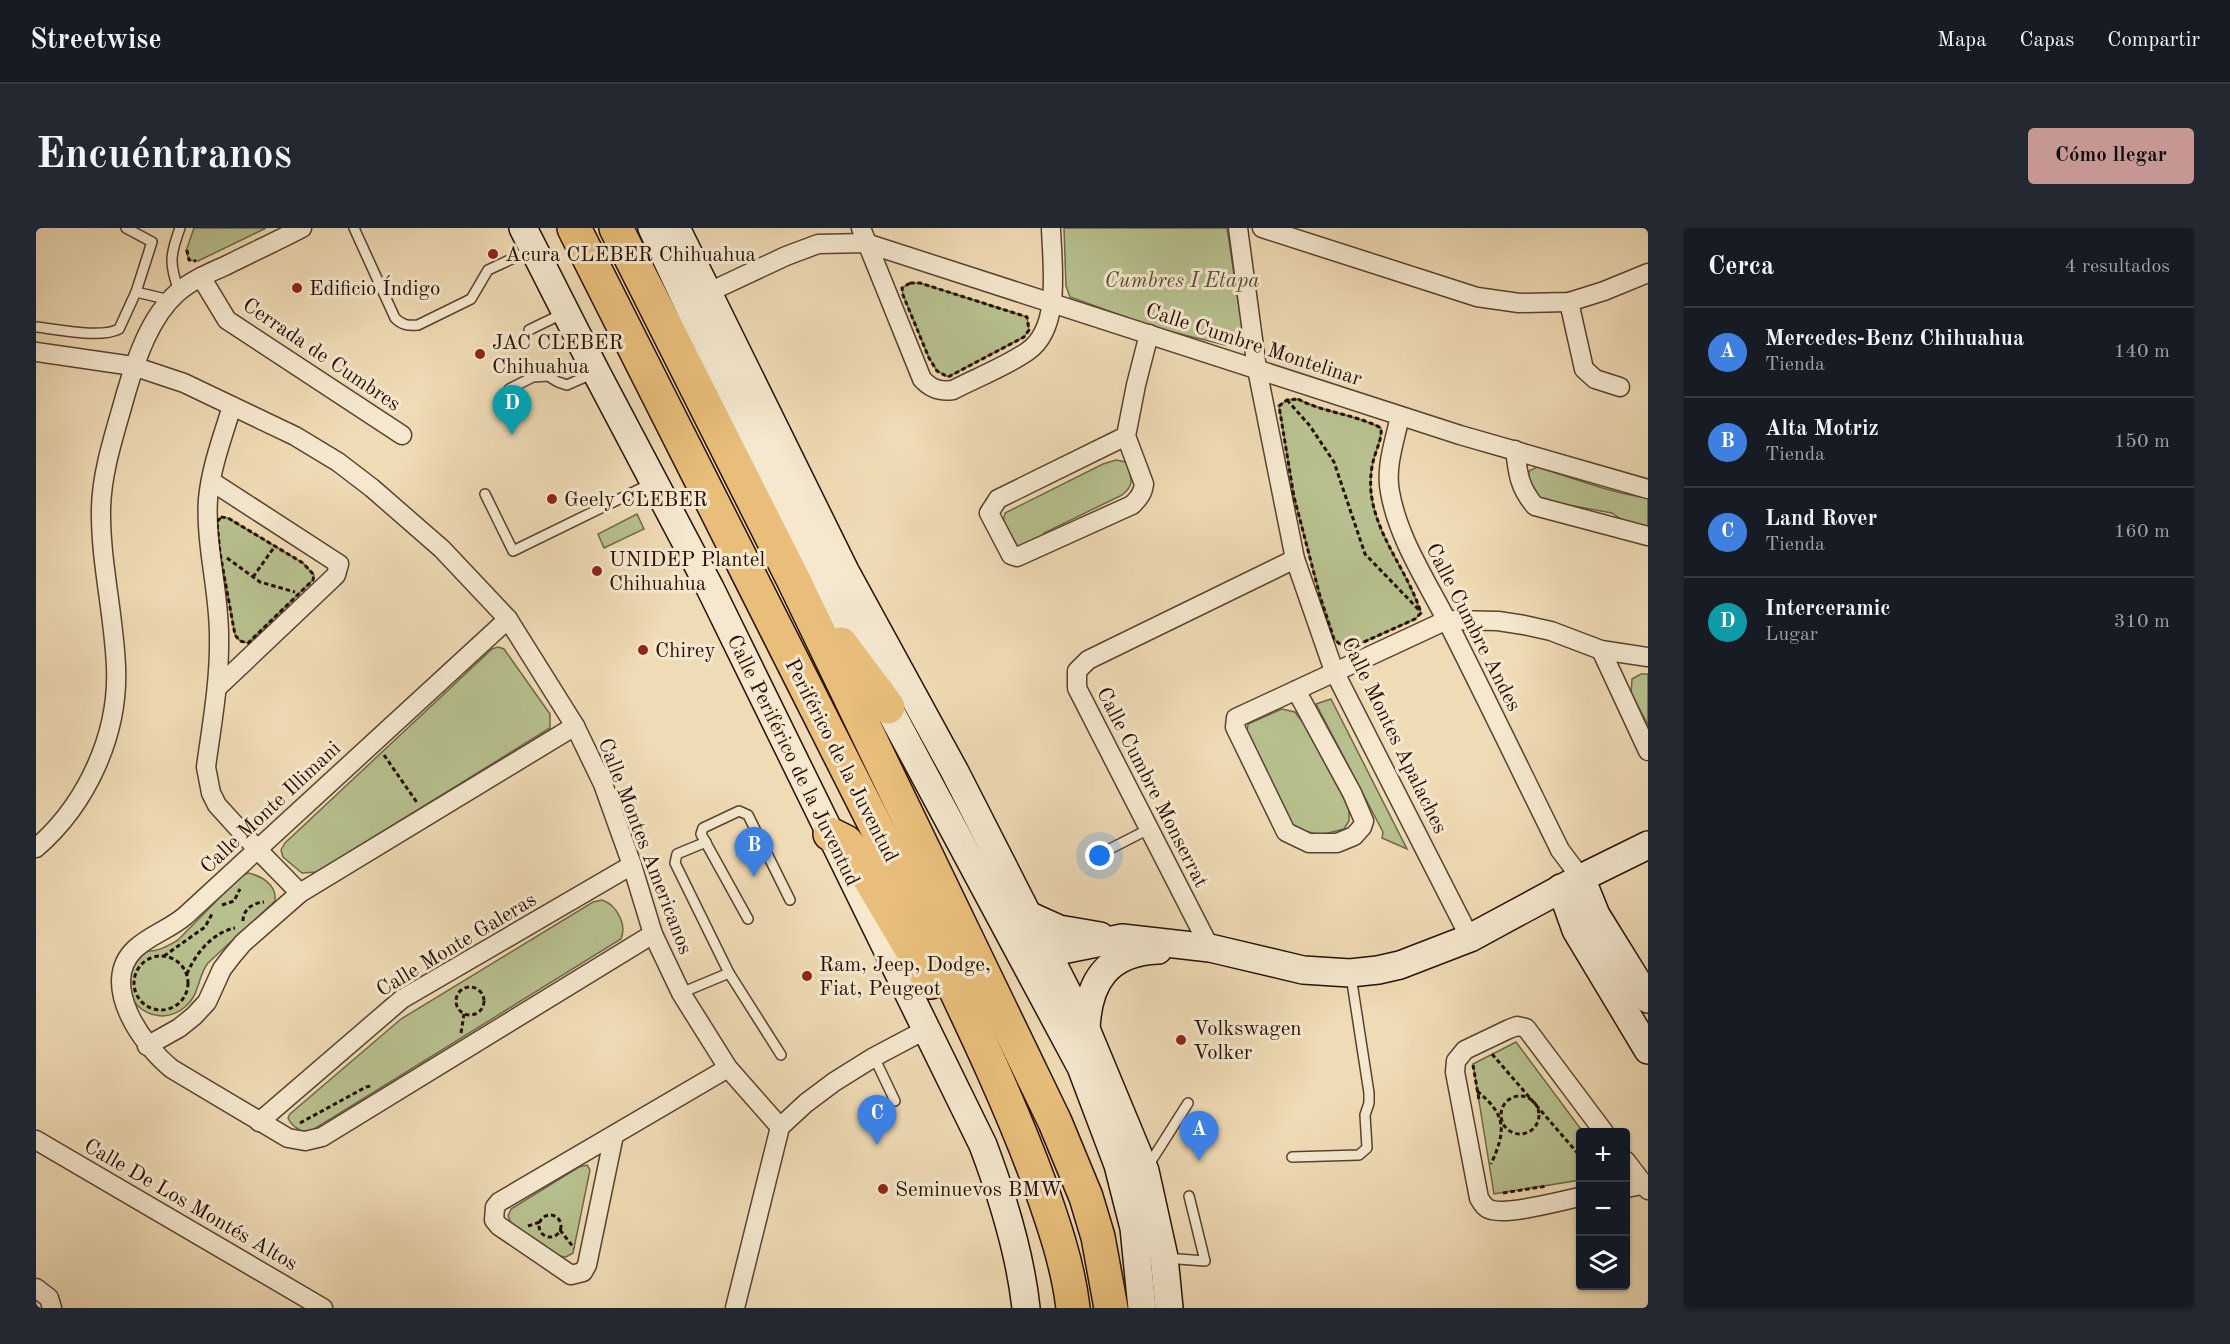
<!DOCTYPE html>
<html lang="es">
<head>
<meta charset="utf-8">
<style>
  :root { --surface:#171b24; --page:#242831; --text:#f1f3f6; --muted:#9ea1a6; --line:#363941; --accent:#c59692 }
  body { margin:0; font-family:"Old Standard TT",serif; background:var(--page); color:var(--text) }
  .controls { position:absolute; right:18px; bottom:18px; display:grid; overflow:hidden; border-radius:6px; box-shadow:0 2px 4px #0004 }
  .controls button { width:54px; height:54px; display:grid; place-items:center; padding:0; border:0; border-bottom:2px solid var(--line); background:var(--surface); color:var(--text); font:30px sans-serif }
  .you { position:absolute; left:1064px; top:628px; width:21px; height:21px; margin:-15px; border:4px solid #fff; border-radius:50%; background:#1a73e8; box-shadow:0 0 0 9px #1a73e833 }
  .badge { display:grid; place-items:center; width:39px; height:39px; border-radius:50%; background:var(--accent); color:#fff; font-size:20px; font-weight:700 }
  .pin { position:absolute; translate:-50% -50px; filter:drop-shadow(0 2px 3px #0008) }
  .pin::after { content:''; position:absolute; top:32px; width:21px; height:18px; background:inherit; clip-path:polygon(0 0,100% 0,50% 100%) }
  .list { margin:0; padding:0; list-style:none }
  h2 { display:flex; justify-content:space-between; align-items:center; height:78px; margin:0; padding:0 24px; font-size:26px }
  h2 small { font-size:20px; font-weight:400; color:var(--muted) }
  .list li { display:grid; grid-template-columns:39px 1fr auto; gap:18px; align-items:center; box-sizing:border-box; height:90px; padding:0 24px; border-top:2px solid var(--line) }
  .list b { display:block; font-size:22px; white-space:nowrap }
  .list p { margin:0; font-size:20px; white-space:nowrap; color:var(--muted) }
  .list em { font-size:20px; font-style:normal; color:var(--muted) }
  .icon { flex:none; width:33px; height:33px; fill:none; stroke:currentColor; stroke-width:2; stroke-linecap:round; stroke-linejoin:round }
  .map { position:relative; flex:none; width:1612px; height:1080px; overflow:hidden; border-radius:6px }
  header { display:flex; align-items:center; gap:36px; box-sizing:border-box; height:84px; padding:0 30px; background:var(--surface); border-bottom:2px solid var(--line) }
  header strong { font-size:28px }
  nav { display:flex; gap:33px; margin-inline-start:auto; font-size:21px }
  .intro { display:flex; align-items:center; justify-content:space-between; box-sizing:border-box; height:144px; padding:0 36px }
  h1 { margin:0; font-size:42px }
  .button { padding:15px 27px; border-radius:6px; background:var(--accent); color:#111; font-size:21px; font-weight:700 }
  main { display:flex; gap:36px; padding:0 36px }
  aside { flex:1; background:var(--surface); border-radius:6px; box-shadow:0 2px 4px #0004 }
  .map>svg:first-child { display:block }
</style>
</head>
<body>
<header>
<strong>Streetwise</strong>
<nav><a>Mapa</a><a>Capas</a><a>Compartir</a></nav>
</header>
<div class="intro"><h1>Encuéntranos</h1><a class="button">Cómo llegar</a></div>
<main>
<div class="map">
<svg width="1612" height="1080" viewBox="0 0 1612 1080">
  <rect width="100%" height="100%" fill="#efdbb5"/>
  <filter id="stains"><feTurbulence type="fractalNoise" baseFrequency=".00333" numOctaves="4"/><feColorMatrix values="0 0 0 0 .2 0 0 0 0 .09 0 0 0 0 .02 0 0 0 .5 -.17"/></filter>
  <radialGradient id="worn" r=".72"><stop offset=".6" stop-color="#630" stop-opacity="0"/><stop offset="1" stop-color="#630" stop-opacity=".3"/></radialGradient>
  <g fill="#b7c08e" stroke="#6f6849" stroke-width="1.5">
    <polygon points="158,0 230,0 162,33 153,32 150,23"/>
    <polygon points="1028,0 1191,0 1206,99 1206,110 1189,117 1120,100 1034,69 1030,58"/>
    <polygon points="874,55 884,55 991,89 993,102 988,109 912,149 901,143 893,130 867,67 866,60"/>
    <path d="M1262,171C1288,185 1319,186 1345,200C1346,210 1342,217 1339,227C1335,239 1334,251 1335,264C1340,309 1372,343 1385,385L1379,391L1319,418H1306L1298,411L1284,368L1258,269L1243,178L1251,172Z"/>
    <path d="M1080,232L1090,234C1095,249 1100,256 1086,267L1008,305L1004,315L982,319L967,294L969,285L1067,236Z"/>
    <path d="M1501,239C1538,250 1574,265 1612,270V303L1593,297L1576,285L1527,276L1503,269L1492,251L1493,243Z"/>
    <polygon points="601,286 608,301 568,320 562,306"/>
    <polygon points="185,289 192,290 267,335 278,347 277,352 212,415 204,413 199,407 184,325 181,294"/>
    <polygon points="462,419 468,421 514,486 514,500 281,644 266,645 247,629 245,622 249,615 456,421"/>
    <polygon points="1605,446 1612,446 1612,497 1595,465 1596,451"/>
    <polygon points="1295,471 1371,621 1346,610 1347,604 1280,476"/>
    <polygon points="1246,481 1259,484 1268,496 1313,580 1313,593 1308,601 1284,607 1257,600 1210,510 1212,496"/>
    <path d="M212,645C226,648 241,657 239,673L172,735C161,749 164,767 149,779C116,807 71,763 101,731C103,729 105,726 107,725C111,723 117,723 121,722C129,720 135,716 142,712L205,648Z"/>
    <path d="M566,672C581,677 591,697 585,711L275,903L271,905C262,902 255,898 252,890L254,886L365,791L557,674Z"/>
    <polygon points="1480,814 1547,904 1544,904 1544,952 1458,966 1437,836"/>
    <polygon points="551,937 554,942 537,1025 530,1029 522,1028 475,995 472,988 475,981 543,939"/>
  </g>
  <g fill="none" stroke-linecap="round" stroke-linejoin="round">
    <defs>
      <g id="lane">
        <path d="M318,0L359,90C366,97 372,98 382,97L435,71L452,42L495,22"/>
        <path d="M143,63C133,36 134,27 144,0"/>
        <polyline points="100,64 134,72"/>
        <path d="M0,99C21,101 64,111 83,101L100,64L116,14L90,0"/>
        <polyline points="493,102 528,85"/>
        <polyline points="473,161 497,149 512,148 522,154 531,157 558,145"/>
        <polyline points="449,266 477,323 616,255"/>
        <polyline points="670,614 641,626 639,635 693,745 745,827"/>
        <polyline points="1058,629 1113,601"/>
        <polyline points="712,691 665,606 667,600 703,583 712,587 754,672"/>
        <polyline points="645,765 693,745"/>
        <polyline points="838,829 859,873"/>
        <polyline points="1256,929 1323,927 1331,920 1329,887 1333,875 1333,865 1315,748"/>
        <polyline points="1112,938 1152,875"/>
        <polyline points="1129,1030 1169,1033 1153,968"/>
      </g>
      <g id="street">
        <path d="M825,0L886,151C895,161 904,164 917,162C940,150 971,138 992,123C1026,99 1016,36 1015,0"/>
        <polyline points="1202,0 1221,141 1259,331 1298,443 1434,710"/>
        <polyline points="1226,0 1441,69 1483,75 1533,74 1568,63 1612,45"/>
        <polyline points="165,49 191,92 366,207"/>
        <polyline points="671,65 750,28 782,16 830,15 1424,207 1612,261"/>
        <polyline points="1533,74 1548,141 1559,151 1584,159"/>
        <polyline points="0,124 97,138 148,155 259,208 302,234 336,260 406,321 472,391 539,498 567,556 596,637 617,706 645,765 692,840 744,899"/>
        <path d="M196,178C187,208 175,239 172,271C169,316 183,362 183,407C184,452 176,495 170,539L175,565L181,577L221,621L264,665"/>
        <path d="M1364,188C1359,212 1349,239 1354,264C1362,310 1390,352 1411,393C1449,468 1486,545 1524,622L1545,650"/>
        <path d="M1090,208L1108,256C1107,265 1103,270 1096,277L981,329L975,327L953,285L962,271L1090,208L1100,157L1113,106"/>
        <path d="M1479,222C1482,246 1483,259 1499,278L1612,308"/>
        <polyline points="175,253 303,336 300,347 297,350 182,459"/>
        <path d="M472,391L149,688C134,701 114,707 99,721C62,756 107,818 136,841L252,910L269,913L286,909L617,706"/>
        <polyline points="1565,422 1612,523"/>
        <polyline points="1260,462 1316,565 1328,593 1326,599 1318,608 1301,615 1273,615 1250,604 1199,499 1200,490 1411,392 1462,393 1488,397 1515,403 1565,422 1612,429"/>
        <path d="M0,620C51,576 83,506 80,439C78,386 64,333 65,280C66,241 80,202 90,165C100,131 114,89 141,65C154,53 173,45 189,38C215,25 241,13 266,0"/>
        <polyline points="1174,720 1041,460 1041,443 1052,432 1259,331"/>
        <polyline points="111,818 143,800 158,788 171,774 186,741 196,728 207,715 264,665 539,498"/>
        <polyline points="223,894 366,771 596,637"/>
        <polyline points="578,907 551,1037 547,1044 535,1047 463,998 458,992 459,979 463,974 692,840"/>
        <polyline points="0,912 287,1080"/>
        <polyline points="1590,933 1612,962"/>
        <polyline points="1590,960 1607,957"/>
        <path d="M1544,969C1524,973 1474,987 1456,982C1449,981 1446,975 1443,970L1419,844L1420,833L1429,822L1473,801L1481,798L1490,800L1568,904"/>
        <polyline points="0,1060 13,1070 16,1080"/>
        <polyline points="699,1080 744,899 770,875 798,854 838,829 889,802"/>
      </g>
      <g id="secondary">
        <path d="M487,0L560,144L674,360L947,917C967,970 984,1024 990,1080"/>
        <polyline points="616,0 697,172 852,479 1045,839 1082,937 1098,1000 1106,1080"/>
        <polyline points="640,0 809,343 919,544 1050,801 1109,943 1128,1029 1133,1080"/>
        <polyline points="1545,650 1560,687 1612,771"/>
        <polyline points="1525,660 1540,702 1612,822"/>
        <polyline points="992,687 1023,701 1064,708"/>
        <polyline points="996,732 1011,725 1086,710 1174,720 1267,742 1314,745 1342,742 1364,737 1434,710 1545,650 1612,617"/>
        <path d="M1050,801C1052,753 1072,724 1122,722"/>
      </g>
      <g id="highway">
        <path d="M538,0L880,678C923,770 969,861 1004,957C1018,997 1032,1037 1037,1080"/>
        <polyline points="580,0 757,351 1019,894 1050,969 1062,1009 1075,1080"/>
        <polyline points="805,416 852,479"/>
        <polyline points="794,606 810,614 818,624 895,754"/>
      </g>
    </defs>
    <use href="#lane" stroke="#594230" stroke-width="12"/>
    <use href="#street" stroke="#594230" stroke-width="21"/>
    <use href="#secondary" stroke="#270f04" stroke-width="30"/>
    <use href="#highway" stroke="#270f04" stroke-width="36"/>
    <g stroke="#270f04" stroke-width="3" stroke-dasharray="4.5 3" stroke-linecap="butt">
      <polyline points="151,22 153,32 160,33"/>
      <polygon points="874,55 884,55 991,89 993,102 988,109 912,149 901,143 893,130 867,67 866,60"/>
      <path d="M1262,171C1288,185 1319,186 1345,200C1346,210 1342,217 1339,227C1335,239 1334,251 1335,264C1340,309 1372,343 1385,385L1379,391L1319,418H1306L1298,411L1284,368L1258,269L1243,178L1251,172Z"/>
      <polyline points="1251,172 1274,198 1298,234 1329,326 1384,383"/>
      <polygon points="185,289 192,290 267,335 278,347 277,352 212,415 204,413 199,407 184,325 181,294"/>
      <polyline points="191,330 224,354 259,364"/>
      <polyline points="217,349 239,318"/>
      <polyline points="348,527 382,576"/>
      <polyline points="186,677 198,673 204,661"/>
      <path d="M207,693C207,681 217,675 228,674"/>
      <circle cx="125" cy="755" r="27"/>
      <polyline points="128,728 169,699 176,686"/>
      <path d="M151,746C159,726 177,704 199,700"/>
      <circle cx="434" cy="773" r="14"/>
      <polyline points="425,805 428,786"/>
      <polyline points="1456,826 1544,928"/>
      <polyline points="1437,837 1443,872"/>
      <path d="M1441,863C1471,887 1470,903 1455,936"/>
      <circle cx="1484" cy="887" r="19"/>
      <polyline points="264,895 330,859 335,858"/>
      <polyline points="1467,965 1511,958"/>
      <circle cx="514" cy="998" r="11"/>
      <polyline points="492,998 504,994"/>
      <polyline points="524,1002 538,1020"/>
    </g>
    <use href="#lane" stroke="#f5e8cf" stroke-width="9"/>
    <use href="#street" stroke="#f5e8cf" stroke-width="18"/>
    <use href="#secondary" stroke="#f5e8cf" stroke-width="27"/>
    <use href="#highway" stroke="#e8be7a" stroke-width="33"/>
  </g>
  <g fill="#8f2418" stroke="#f5e8cf" stroke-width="2">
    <circle cx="457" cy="26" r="6"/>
    <circle cx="261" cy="60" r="6"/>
    <circle cx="444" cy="126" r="6"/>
    <circle cx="516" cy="271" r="6"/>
    <circle cx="561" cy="343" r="6"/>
    <circle cx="607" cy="422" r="6"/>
    <circle cx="771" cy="748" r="6"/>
    <circle cx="1145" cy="812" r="6"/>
    <circle cx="847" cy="961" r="6"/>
  </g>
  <g text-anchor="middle" stroke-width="6" stroke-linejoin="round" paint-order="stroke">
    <g font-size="21" fill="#270f04" stroke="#f5e8cf" text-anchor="start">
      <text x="469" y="33">Acura CLEBER Chihuahua</text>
      <text x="273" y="67">Edificio Índigo</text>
      <text x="456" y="121">JAC CLEBER<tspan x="456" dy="24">Chihuahua</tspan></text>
      <text x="528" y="278">Geely CLEBER</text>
      <text x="573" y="338">UNIDEP Plantel<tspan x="573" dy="24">Chihuahua</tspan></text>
      <text x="619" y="429">Chirey</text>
      <text x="783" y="743">Ram, Jeep, Dodge,<tspan x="783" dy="24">Fiat, Peugeot</tspan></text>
      <text x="1157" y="807">Volkswagen<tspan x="1157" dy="24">Volker</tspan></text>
      <text x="859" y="968">Seminuevos BMW</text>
    </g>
    <g font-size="21" font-style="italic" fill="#594d34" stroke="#f5e8cf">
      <text x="1146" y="59">Cumbres I Etapa</text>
    </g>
    <g font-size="21" fill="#270f04" stroke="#f5e8cf">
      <text transform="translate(1218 116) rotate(18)" y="7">Calle Cumbre Montelinar</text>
      <text transform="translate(286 126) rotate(34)" y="7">Cerrada de Cumbres</text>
      <text transform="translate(1438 399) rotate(63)" y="7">Calle Cumbre Andes</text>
      <text transform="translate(1359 507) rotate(64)" y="7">Calle Montes Apalaches</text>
      <text transform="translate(758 532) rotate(64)" y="7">Calle Periférico de la Juventud</text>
      <text transform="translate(806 532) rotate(63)" y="7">Periférico de la Juventud</text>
      <text transform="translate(1117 559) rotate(63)" y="7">Calle Cumbre Monserrat</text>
      <text transform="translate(234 579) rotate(-43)" y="7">Calle Monte Illimani</text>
      <text transform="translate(610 618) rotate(69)" y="7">Calle Montes Americanos</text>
      <text transform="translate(420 716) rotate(-31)" y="7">Calle Monte Galeras</text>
      <text transform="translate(155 976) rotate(30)" y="7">Calle De Los Montés Altos</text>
    </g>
  </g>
  <rect width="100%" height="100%" filter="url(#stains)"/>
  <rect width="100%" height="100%" fill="url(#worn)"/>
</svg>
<div class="controls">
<button>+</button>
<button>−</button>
<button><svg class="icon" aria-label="layers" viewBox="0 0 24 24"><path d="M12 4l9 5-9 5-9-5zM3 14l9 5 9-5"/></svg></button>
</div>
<div class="you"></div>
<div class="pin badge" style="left:1163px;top:933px;background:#3f7fe0">A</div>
<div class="pin badge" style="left:718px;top:649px;background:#3f7fe0">B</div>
<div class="pin badge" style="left:841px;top:917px;background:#3f7fe0">C</div>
<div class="pin badge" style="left:476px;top:207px;background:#0f9aa8">D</div>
</div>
<aside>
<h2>Cerca<small>4 resultados</small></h2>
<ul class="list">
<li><span class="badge" style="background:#3f7fe0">A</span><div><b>Mercedes-Benz Chihuahua</b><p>Tienda</p></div><em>140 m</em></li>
<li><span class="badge" style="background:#3f7fe0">B</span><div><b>Alta Motriz</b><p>Tienda</p></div><em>150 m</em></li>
<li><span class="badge" style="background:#3f7fe0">C</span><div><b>Land Rover</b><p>Tienda</p></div><em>160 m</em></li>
<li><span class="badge" style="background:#0f9aa8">D</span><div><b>Interceramic</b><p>Lugar</p></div><em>310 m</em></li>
</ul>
</aside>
</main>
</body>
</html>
